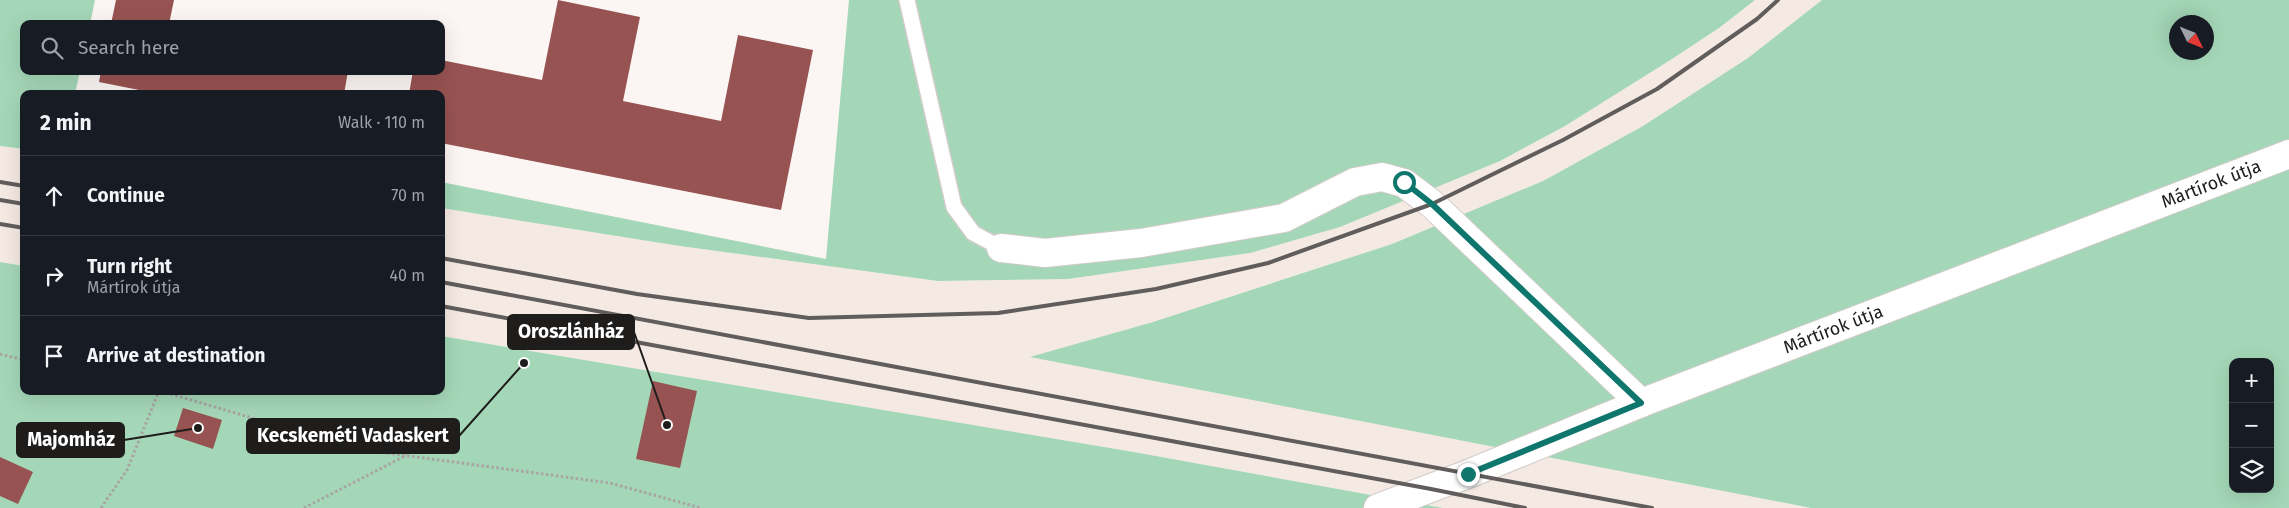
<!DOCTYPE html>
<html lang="en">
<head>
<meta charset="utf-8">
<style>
  :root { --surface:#171b24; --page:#20242c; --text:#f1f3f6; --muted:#9ea1a6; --line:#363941 }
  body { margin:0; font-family:"Fira Sans",sans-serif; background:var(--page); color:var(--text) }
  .controls { position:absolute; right:15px; bottom:15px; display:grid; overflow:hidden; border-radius:10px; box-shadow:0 5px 20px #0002 }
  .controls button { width:45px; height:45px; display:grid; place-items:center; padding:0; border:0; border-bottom:1px solid var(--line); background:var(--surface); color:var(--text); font:25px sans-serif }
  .compass { position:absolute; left:2169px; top:15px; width:45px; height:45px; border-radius:50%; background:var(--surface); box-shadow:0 5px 20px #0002; rotate:133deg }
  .stop { position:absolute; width:15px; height:15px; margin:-11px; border:4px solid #0f766e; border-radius:50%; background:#fff }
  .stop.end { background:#0f766e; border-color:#fff; box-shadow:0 1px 5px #0008 }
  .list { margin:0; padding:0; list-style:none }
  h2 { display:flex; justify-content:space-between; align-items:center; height:65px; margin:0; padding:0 20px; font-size:21px }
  h2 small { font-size:16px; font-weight:400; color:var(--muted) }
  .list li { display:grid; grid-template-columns:32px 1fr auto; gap:15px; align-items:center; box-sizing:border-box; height:80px; padding:0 20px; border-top:1px solid var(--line) }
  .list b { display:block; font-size:19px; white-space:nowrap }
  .list p { margin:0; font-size:16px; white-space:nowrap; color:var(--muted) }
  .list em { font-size:16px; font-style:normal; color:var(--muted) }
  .icon { flex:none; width:28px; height:28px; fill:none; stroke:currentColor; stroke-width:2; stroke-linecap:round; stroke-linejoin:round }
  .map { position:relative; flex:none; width:2289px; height:508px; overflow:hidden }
  .search { position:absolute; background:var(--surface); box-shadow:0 5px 20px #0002; left:20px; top:20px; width:425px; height:55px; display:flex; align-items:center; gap:12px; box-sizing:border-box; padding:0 18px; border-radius:10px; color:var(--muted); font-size:19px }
  .panel { position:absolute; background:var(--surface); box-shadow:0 5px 20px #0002; left:20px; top:90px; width:425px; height:305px; border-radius:10px }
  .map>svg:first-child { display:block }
</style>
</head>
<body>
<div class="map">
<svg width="2289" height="508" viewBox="0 0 2289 508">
  <rect width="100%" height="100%" fill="#fbf6f4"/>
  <g fill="#f5e9e3">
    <polygon points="1755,0 1822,0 1748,58 1643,126 1543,181 1392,244 1153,322 1032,357 1811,508 1443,508 1128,451 441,336 441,208 681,246 938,281 1068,279 1250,253 1340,227 1500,161 1565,126 1672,59 1719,28"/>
    <polygon points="0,146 24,149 24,266 0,262"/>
  </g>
  <g fill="#a4d7b7" fill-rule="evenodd">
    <polygon points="0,0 95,0 90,24 24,24 24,71 80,71 75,94 24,94 24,149 0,146"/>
    <polygon points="849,0 1755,0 1719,28 1672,59 1565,126 1500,161 1340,227 1250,253 1068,279 938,281 680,246 441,208 441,182 826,259"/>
    <path d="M1822,0H2289V508H1811L1030,357L1153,322L1392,244L1543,181L1643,126L1748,58ZM2176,22H2206V52H2176ZM2233,362H2270V489H2233Z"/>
    <polygon points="0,262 24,266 24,391 441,391 441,336 1128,451 1443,508 0,508"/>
  </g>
  <g fill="#975351">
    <polygon points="116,0 174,0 169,24 111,24"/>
    <polygon points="558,0 640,17 623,101 721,121 738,35 813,50 781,210 441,143 441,94 409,94 413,71 441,71 441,60 542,80"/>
    <polygon points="101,71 348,71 344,94 159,94 99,82"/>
    <polygon points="653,381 697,391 680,468 636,459"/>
    <polygon points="183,408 222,420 213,449 174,436"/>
    <polygon points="0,457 33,472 18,504 0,496"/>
  </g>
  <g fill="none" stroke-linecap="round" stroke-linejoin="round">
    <defs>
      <polyline id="lane" points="907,0 954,207 973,233 1001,248"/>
      <polyline id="street" points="1001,248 1045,253 1141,243 1284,218 1355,182 1382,177 1404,183 1432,204 1641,403"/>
      <g id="secondary">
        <path id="s1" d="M1378,508L1468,474L1641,403L2289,154"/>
      </g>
    </defs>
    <use href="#lane" stroke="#d0cbc9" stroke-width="18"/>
    <use href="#street" stroke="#d0cbc9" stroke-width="30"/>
    <use href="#secondary" stroke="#d0cbc9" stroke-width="30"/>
    <g stroke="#a8a4a3" stroke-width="3" stroke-dasharray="2.5 2.5" stroke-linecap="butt">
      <polyline points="0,354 24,360"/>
      <polyline points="161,391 357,449 610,483 701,508"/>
      <polyline points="101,508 127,470 159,391"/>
      <polyline points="304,508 407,455"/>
    </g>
    <use href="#lane" stroke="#fff" stroke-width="15"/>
    <use href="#street" stroke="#fff" stroke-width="28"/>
    <use href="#secondary" stroke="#fff" stroke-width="28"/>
    <g stroke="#605d5c" stroke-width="4">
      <polyline points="0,182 24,186"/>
      <polyline points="0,200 24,204"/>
      <polyline points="0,224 24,228"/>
      <polyline points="441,258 637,294 809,318 998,313 1156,289 1268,263 1432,204 1563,140 1657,89 1757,19 1778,0"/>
      <polyline points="441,282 1652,508"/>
      <polyline points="441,306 1431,489 1525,508"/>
    </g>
  </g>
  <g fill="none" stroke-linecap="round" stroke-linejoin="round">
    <polyline stroke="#0f766e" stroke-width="6" points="1404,182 1432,204 1641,403 1468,474"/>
  </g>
  <g text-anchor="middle" stroke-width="5" stroke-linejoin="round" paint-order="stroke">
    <g font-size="18" fill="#1f1d1c" stroke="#fff">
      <text dy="6" stroke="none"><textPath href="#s1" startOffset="894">Mártírok útja</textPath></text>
      <text dy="6" stroke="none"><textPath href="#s1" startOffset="489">Mártírok útja</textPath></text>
    </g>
  </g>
  <path fill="none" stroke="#1f1d1c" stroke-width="2" d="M667 425L634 332M524 363L459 436M198 428L124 440"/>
  <g fill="#1f1d1c" stroke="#fff" stroke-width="2">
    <circle cx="667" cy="425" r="5"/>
    <circle cx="524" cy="363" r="5"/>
    <circle cx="198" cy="428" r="5"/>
  </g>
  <g fill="#1f1d1c" stroke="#1f1d1c" stroke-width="2">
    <rect x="508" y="315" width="126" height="34" rx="5"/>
    <rect x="247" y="419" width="212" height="34" rx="5"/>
    <rect x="17" y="423" width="107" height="34" rx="5"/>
  </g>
  <g font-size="19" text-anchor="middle" font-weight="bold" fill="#fff">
    <text x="571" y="338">Oroszlánház</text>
    <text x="353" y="442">Kecskeméti Vadaskert</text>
    <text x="71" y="446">Majomház</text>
  </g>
</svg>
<div class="controls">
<button>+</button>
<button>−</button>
<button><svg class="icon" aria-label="layers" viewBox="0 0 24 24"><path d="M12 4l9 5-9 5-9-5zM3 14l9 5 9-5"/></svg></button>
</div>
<svg class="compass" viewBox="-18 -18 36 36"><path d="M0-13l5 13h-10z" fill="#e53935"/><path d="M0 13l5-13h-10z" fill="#9ea1a6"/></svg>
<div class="stop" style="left:1404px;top:182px"></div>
<div class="stop end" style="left:1468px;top:474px"></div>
<div class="search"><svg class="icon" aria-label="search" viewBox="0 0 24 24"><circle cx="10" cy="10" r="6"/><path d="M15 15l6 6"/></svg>Search here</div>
<section class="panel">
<h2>2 min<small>Walk · 110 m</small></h2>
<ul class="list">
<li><svg class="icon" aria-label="ahead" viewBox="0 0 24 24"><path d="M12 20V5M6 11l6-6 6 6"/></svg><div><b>Continue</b></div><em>70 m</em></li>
<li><svg class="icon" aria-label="right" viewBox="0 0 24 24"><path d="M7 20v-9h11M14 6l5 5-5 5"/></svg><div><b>Turn right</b><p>Mártírok útja</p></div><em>40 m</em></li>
<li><svg class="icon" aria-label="arrive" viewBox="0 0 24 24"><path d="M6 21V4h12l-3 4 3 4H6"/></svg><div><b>Arrive at destination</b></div></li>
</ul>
</section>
</div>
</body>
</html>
